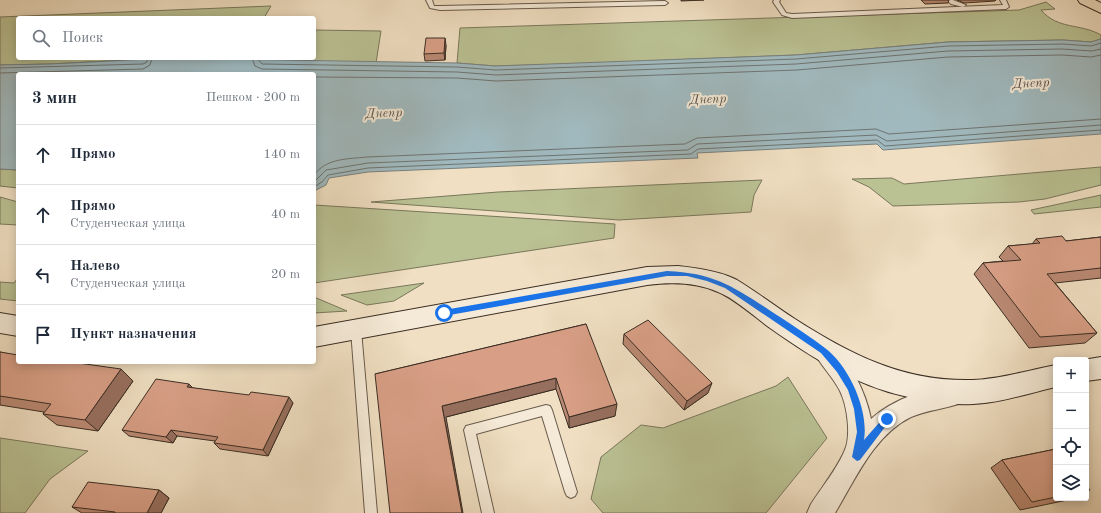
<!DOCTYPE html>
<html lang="ru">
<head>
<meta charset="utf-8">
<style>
  :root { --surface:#fff; --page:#f6f6f7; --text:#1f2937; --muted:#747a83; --line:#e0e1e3 }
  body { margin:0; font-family:"Old Standard TT",serif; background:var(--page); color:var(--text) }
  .controls { position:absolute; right:12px; bottom:12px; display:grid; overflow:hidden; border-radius:4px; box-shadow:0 2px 10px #0003 }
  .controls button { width:36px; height:36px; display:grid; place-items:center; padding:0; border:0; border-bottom:1px solid var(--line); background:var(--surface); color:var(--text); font:20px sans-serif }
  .stop { position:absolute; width:12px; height:12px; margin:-9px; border:3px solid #1a73e8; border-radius:50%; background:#fff }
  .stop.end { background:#1a73e8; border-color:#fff; box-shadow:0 1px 4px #0008 }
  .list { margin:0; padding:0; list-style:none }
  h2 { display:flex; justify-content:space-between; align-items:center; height:52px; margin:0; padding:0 16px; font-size:17px }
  h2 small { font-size:13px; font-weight:400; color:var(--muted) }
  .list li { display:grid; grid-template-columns:26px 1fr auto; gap:12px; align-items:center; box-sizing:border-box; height:60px; padding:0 16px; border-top:1px solid var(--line) }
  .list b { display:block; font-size:15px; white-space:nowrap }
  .list p { margin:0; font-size:13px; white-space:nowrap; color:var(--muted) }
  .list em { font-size:13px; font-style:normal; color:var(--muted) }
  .icon { flex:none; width:22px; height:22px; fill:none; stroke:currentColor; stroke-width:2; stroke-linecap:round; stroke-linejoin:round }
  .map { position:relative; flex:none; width:1101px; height:513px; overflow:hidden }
  .search { position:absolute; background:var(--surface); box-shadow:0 2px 10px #0003; left:16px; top:16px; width:300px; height:44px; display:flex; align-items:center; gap:10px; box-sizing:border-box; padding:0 14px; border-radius:4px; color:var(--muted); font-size:15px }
  .panel { position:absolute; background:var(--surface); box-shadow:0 2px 10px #0003; left:16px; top:72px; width:300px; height:292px; border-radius:4px }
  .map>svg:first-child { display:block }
</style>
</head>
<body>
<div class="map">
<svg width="1101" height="513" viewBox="0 0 1101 513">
  <rect width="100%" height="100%" fill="#f0dfc2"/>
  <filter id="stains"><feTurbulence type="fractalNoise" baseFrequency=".005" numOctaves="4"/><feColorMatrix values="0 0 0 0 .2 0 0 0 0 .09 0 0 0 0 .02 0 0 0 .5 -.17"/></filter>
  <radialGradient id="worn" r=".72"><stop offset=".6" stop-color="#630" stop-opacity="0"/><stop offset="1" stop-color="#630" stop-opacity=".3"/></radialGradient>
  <g fill="#bac193" stroke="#7a785c">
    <path d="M1046,2L1055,9L1041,10C1058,30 1080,23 1101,35V39L1091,42L1063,40L948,42L796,55L569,64L495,66L457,63L460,28L1019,10Z"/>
    <polygon points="271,6 264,18 18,18 18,58 167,58 50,64 0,65 0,17"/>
    <polygon points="314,30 381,31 376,63 206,58 314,58"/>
    <polygon points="1101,167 1101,185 1045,199 1019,202 893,206 869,187 852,179 892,178 904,184"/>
    <polygon points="0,169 18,170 18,188 0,186"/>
    <polygon points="762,180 754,195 751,212 619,220 371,202 498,192"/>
    <polygon points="1101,195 1101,207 1034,214 1031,210"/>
    <polygon points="0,197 18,202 18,225 0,224"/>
    <polygon points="314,205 615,224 614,238 314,283"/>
    <polygon points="18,278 18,301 0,299 0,282 14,283"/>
    <polygon points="424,283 394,301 367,305 341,295"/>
    <polygon points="314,297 347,311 314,313"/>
    <polygon points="788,377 827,438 766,513 603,513 591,499 601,457 641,425 663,428 776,386"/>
    <polygon points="0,438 88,451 50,479 25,513 0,513"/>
  </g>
  <polygon fill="#a0b9be" stroke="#788180" points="1101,39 1101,134 883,150 877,144 697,153 698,158 368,172 329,178 326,185 314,191 314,74 18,74 18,170 0,169 0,65 50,64 167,58 457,63 495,66 796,55 948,42 1063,40 1091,42"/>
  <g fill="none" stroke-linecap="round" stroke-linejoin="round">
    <g stroke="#6e7471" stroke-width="1">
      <polyline points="252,58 255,66 262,69 457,72 496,75 796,64 948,51 1062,49 1092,51 1101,49"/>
      <polyline points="257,58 262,64 457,67 496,70 796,59 948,46 1063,44 1091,46 1101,43"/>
      <polyline points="0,68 143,64 147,62 147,58"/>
      <polyline points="0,73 143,69 150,65 152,58"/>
      <polyline points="314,77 457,78 496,81 797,70 948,57 1062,55 1091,57 1101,55"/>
      <path d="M314,175C326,158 348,159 367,157L685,144L697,138L876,129L889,134L1101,119"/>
      <polyline points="314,182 326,170 368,163 688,150 697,144 876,135 887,141 1101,125"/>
      <polyline points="314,187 322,182 328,175 368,168 691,154 698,149 877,140 885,146 1101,130"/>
    </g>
    <defs>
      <g id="lane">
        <polygon points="426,0 432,0 434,6 440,6 665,1 668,3 665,5 440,10 430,8"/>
        <polygon points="774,0 780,0 779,2 786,13 792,14 1003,5 1000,0 1006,0 1009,7 1006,9 792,18 782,15 773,2"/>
        <polygon points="946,0 953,0 966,5 963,7 951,4"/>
        <polygon points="356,326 360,327 361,330 377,513 365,513 351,330 352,327"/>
        <polygon points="546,405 550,406 552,410 577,492 575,496 571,498 567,496 565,492 542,416 476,434 494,513 482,513 464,430 466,426"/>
      </g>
      <path id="street" d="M825,343C848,351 867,396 871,419C889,402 937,380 961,389L964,396L961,403C945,409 927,410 911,417C874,435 855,480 835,513H807L811,504C822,487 836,470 844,452C852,437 847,405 840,391C833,377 821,366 814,352L817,345Z"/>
      <g id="secondary">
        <path d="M678,266C697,268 720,271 737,280C757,292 776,307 795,319C851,355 904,382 973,380C1000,379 1029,370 1056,365V387C1029,393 1001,403 973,404C950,405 926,402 904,396C855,385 811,357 770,328C756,318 734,298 718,292C696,282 671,282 647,285L314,347V327L647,267Z"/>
        <polygon points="0,313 18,316 18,336 0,333"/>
        <polygon points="1101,357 1101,379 1086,381 1086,360 1083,360"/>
      </g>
      <polygon id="primary" points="1078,0 1095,0 1101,3 1101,13 1080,3"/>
    </defs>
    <use href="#lane" stroke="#685a4c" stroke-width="2"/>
    <use href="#street" stroke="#685a4c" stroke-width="2"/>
    <use href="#secondary" stroke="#3b2e24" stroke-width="2"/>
    <use href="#primary" stroke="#3b2e24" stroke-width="2"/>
    <use href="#lane" fill="#f5ead7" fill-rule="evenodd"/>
    <use href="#street" fill="#f5ead7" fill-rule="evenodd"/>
    <use href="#secondary" fill="#f5ead7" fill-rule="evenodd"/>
    <use href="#primary" fill="#f0dfc2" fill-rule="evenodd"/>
  </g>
  <g fill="#ba8973" stroke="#3b2e24">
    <polygon points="681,0 704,0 681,1"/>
    <polygon points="921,0 949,0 948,3 925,4"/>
    <polygon points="957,0 996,0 995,1 964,3"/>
    <polygon points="446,45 445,60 425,61 424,54"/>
    <polygon points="1101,237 1101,278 1055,283 1097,333 1085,343 1029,348 974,274 983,263 1003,261 999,257 1008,246 1032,244 1036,239 1066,241"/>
    <polygon points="586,324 615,416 569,428 556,389 446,417 375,374"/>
    <polygon points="624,334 708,393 684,410 623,344"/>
    <polygon points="0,352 133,381 98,431 57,425 43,414 44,412 0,405"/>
    <polygon points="193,388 293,403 268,456 220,449 214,443 215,441 177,436 173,443 129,436 122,430"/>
    <polygon points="1056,449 1056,498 1077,498 1020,510 991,468 1002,460"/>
    <polygon points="159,490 169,498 161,513 82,513 72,507"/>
  </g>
  <g fill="#976f5e" stroke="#3b2e24">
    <polygon points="445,38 446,45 445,60 444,53"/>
    <polygon points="121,369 133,381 98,431 85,420"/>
    <polygon points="556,378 556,389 446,417 463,513 462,513 442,406"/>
    <polygon points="712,383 708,393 684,410 687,401"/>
    <polygon points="189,384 195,390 187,387"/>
    <polygon points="289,397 293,403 268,456 263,450"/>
    <polygon points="617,404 615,416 569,428 569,417"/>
    <polygon points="171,430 177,436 173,443 166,437"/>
    <polygon points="159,490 169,498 161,513 147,513"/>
  </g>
  <g fill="#d89f86" stroke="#3b2e24">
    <polygon points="426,38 445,38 444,53 424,54"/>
    <polygon points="1062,236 1066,241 1101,237 1101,268 1047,274 1097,333 1040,337 983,263 1021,260 1008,246 1040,243 1036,239"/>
    <polygon points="648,320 712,383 687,401 624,334"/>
    <polygon points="586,324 617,404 569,417 556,378 442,406 462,513 390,513 375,374"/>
    <polygon points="0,352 18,355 18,362 71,362 121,369 85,420 43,414 51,404 0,396"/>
    <polygon points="156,379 189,384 187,387 249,395 251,392 289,397 263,450 214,443 218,437 171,430 166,437 122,430"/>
    <polygon points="1056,449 1056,497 1032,502 1002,460"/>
    <polygon points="88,482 159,490 147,513 115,513 115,512 72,507"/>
    <polygon points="1086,485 1090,490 1086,491"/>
  </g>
  <path fill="#1a73e8" d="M667,271C718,273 738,290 780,317C795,327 811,337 825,348C849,366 869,410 864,440L885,416H890L891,419L860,460L857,461L852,457L857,432L854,409L848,390L837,372L821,353L725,288L707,281L687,276H667L444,316L441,313L444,310Z"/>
  <g text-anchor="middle" stroke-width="4" stroke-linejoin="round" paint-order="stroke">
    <g font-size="13" font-style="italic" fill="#54514a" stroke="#f5ead7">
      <text transform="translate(1031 82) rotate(-3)" y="5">Днепр</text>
      <text transform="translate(708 98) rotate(-2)" y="5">Днепр</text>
      <text transform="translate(384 112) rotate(-2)" y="5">Днепр</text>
    </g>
  </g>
  <rect width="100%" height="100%" filter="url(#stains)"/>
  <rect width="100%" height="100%" fill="url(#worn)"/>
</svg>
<div class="controls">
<button>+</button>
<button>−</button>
<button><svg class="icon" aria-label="locate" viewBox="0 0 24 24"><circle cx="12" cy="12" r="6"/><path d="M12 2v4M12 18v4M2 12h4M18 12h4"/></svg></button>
<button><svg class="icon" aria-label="layers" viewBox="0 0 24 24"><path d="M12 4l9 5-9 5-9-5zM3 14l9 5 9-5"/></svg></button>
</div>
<div class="stop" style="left:444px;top:313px"></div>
<div class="stop end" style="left:887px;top:419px"></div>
<div class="search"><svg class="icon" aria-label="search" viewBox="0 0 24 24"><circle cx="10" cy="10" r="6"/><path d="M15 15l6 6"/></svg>Поиск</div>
<section class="panel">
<h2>3 мин<small>Пешком · 200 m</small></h2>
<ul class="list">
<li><svg class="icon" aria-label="ahead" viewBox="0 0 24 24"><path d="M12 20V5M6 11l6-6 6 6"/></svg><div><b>Прямо</b></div><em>140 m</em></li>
<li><svg class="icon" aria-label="ahead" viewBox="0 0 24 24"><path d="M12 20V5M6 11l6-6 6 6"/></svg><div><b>Прямо</b><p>Студенческая улица</p></div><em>40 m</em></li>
<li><svg class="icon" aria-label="left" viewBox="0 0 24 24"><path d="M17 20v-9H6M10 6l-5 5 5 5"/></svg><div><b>Налево</b><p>Студенческая улица</p></div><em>20 m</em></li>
<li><svg class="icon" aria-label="arrive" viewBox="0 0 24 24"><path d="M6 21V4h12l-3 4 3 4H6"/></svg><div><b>Пункт назначения</b></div></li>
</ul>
</section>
</div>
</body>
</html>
